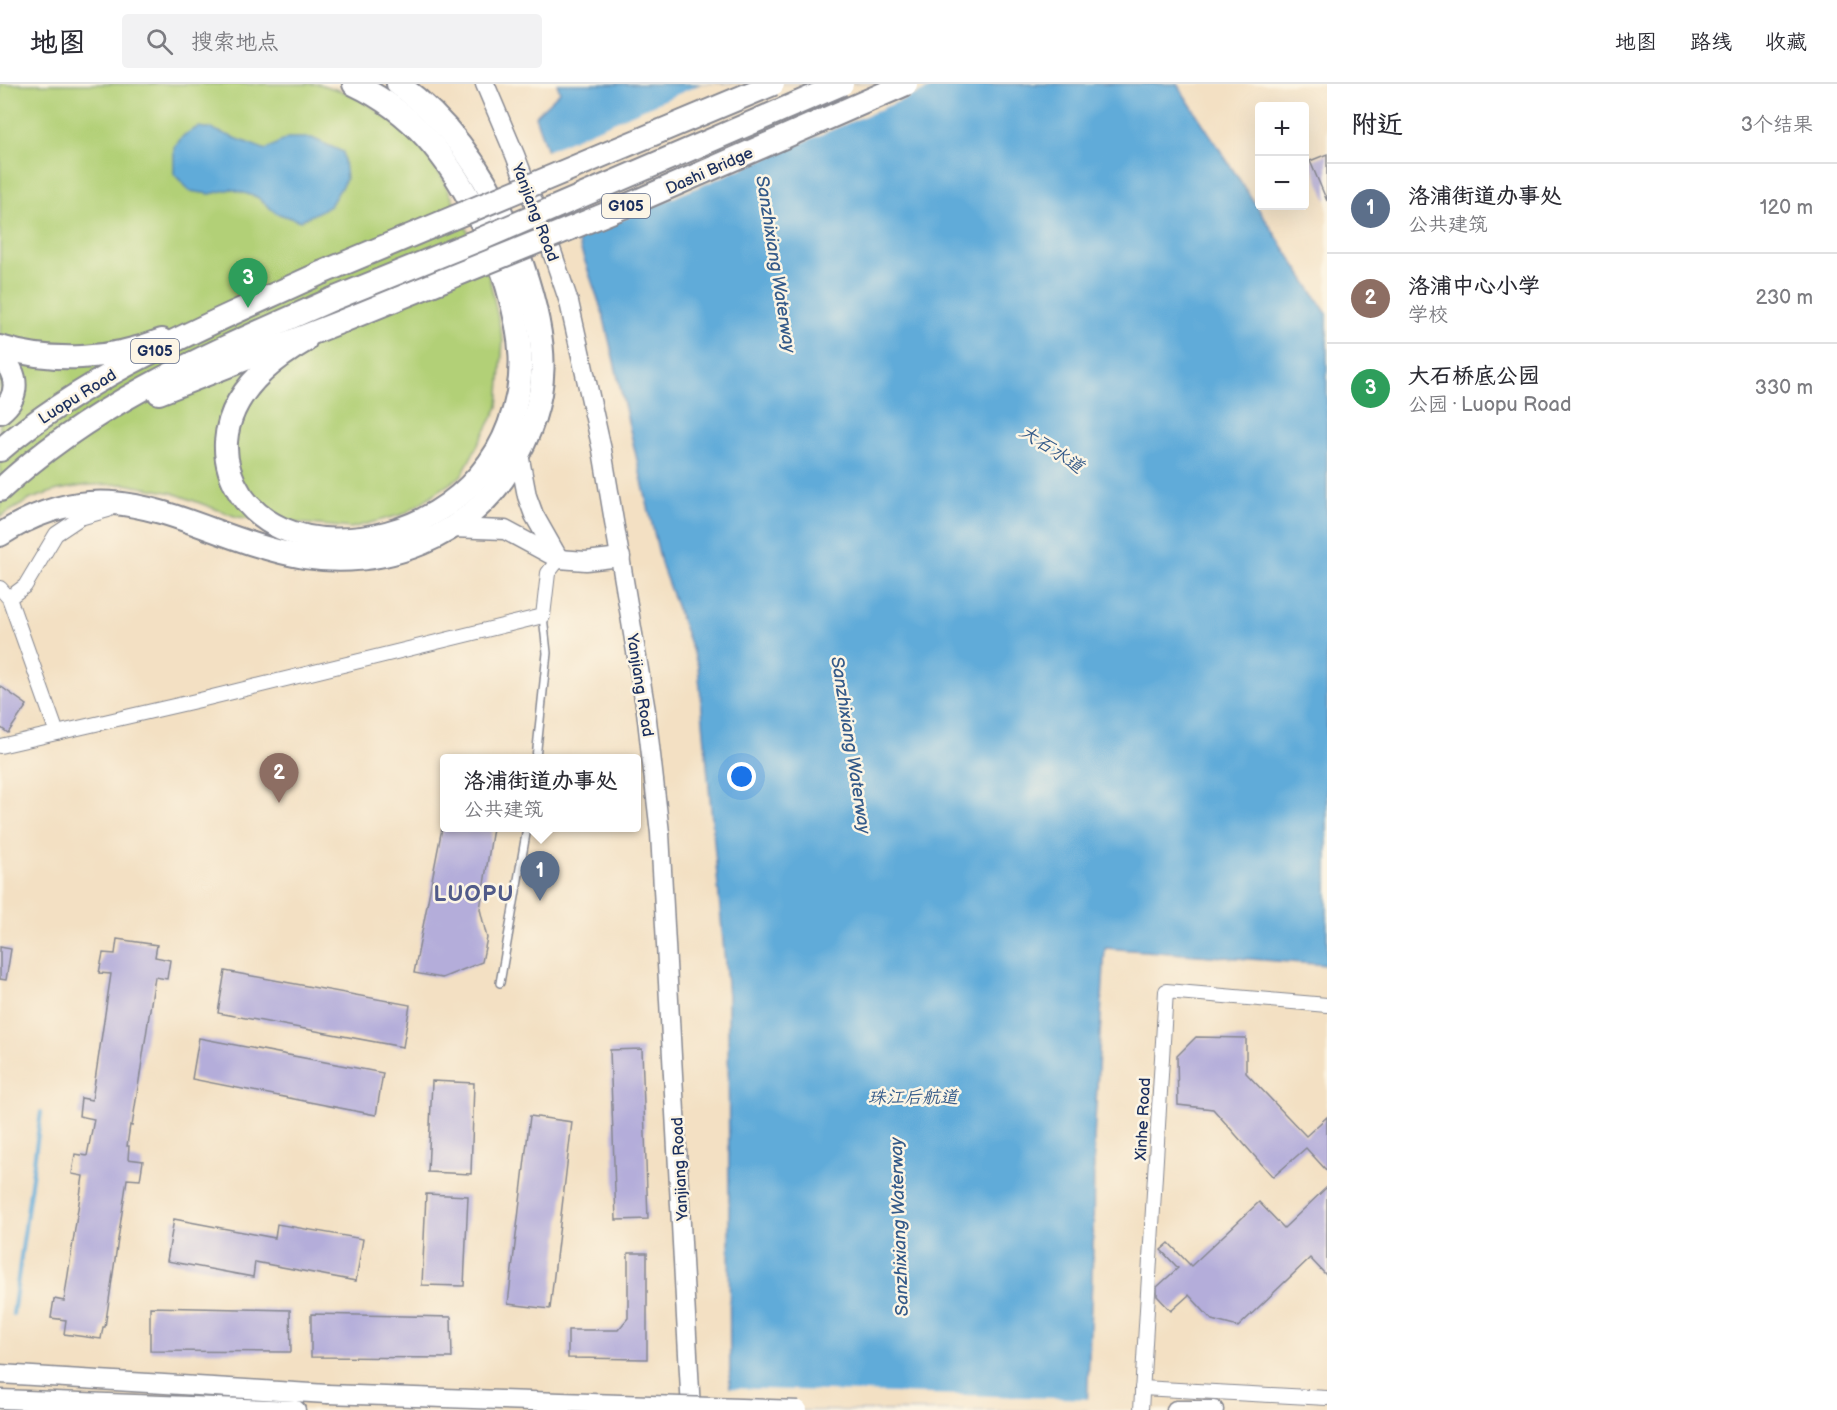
<!DOCTYPE html>
<html lang="zh">
<head>
<meta charset="utf-8">
<style>
  :root { --surface:#fff; --page:#f2f2f3; --text:#2b2b33; --muted:#7c7c81; --line:#e1e1e2; --accent:#1f6fb2 }
  body { margin:0; font-family:"Balsamiq Sans","LXGW WenKai TC",sans-serif; background:var(--page); color:var(--text) }
  .controls { position:absolute; right:18px; top:18px; display:grid; overflow:hidden; border-radius:6px; box-shadow:0 6px 24px #0002 }
  .controls button { width:54px; height:54px; display:grid; place-items:center; padding:0; border:0; border-bottom:2px solid var(--line); background:var(--surface); color:var(--text); font:30px sans-serif }
  .you { position:absolute; left:742px; top:693px; width:21px; height:21px; margin:-15px; border:4px solid #fff; border-radius:50%; background:#1a73e8; box-shadow:0 0 0 9px #1a73e833 }
  .badge { display:grid; place-items:center; width:39px; height:39px; border-radius:50%; background:var(--accent); color:#fff; font-size:20px; font-weight:700 }
  .pin { position:absolute; translate:-50% -50px; filter:drop-shadow(0 2px 3px #0008) }
  .pin::after { content:''; position:absolute; top:32px; width:21px; height:18px; background:inherit; clip-path:polygon(0 0,100% 0,50% 100%) }
  .popup { position:absolute; left:440px; top:670px; width:201px; height:78px; box-sizing:border-box; display:grid; place-content:center; border-radius:6px; background:var(--surface); filter:drop-shadow(0 2px 4px #0005); font-size:20px; white-space:nowrap; color:var(--muted) }
  .popup b { font-size:22px; color:var(--text) }
  .popup::after { content:''; position:absolute; left:50%; top:100%; margin-left:-12px; border:12px solid transparent; border-top-color:var(--surface) }
  .list { margin:0; padding:0; list-style:none }
  h2 { display:flex; justify-content:space-between; align-items:center; height:78px; margin:0; padding:0 24px; font-size:26px }
  h2 small { font-size:20px; font-weight:400; color:var(--muted) }
  .list li { display:grid; grid-template-columns:39px 1fr auto; gap:18px; align-items:center; box-sizing:border-box; height:90px; padding:0 24px; border-top:2px solid var(--line) }
  .list b { display:block; font-size:22px; white-space:nowrap }
  .list p { margin:0; font-size:20px; white-space:nowrap; color:var(--muted) }
  .list em { font-size:20px; font-style:normal; color:var(--muted) }
  .icon { flex:none; width:33px; height:33px; fill:none; stroke:currentColor; stroke-width:2; stroke-linecap:round; stroke-linejoin:round }
  .map { position:relative; flex:none; width:1327px; height:1326px; overflow:hidden }
  header { display:flex; align-items:center; gap:36px; box-sizing:border-box; height:84px; padding:0 30px; background:var(--surface); border-bottom:2px solid var(--line) }
  header strong { font-size:28px }
  nav { display:flex; gap:33px; margin-inline-start:auto; font-size:21px }
  .search { width:420px; height:54px; background:var(--page); display:flex; align-items:center; gap:15px; box-sizing:border-box; padding:0 21px; border-radius:6px; color:var(--muted); font-size:22px }
  main { display:flex }
  aside { flex:1; background:var(--surface) }
  .map>svg:first-child { display:block }
</style>
</head>
<body>
<header>
<strong>地图</strong>
<div class="search"><svg class="icon" aria-label="search" viewBox="0 0 24 24"><circle cx="10" cy="10" r="6"/><path d="M15 15l6 6"/></svg>搜索地点</div>
<nav><a>地图</a><a>路线</a><a>收藏</a></nav>
</header>
<main>
<div class="map">
<svg width="1327" height="1326" viewBox="0 0 1327 1326">
  <rect width="100%" height="100%" fill="#fcf5e5"/>
  <filter id="ink" filterUnits="userSpaceOnUse"><feTurbulence type="fractalNoise" baseFrequency=".0167" numOctaves="2"/><feDisplacementMap in="SourceGraphic" scale="12" xChannelSelector="R" yChannelSelector="G"/><feConvolveMatrix kernelMatrix="1 2 1 2 8 2 1 2 1" color-interpolation-filters="sRGB"/></filter>
  <filter id="wash" filterUnits="userSpaceOnUse"><feTurbulence type="fractalNoise" baseFrequency=".008" numOctaves="4" result="noise"/><feDisplacementMap in="SourceGraphic" scale="24" xChannelSelector="R" yChannelSelector="G"/><feGaussianBlur stdDeviation="1.35" result="paint"/><feColorMatrix in="noise" values="0 0 0 0 0 0 0 0 0 0 0 0 0 0 0 0 0 1.4 0 .05"/><feComposite in="paint" operator="in"/></filter>
  <g filter="url(#wash)">
    <rect width="100%" height="100%" fill="#f3e0c3"/>
    <polygon fill="#b2d077" stroke="#66806a" stroke-width="1.5" points="0,0 319,0 345,8 368,20 413,53 442,93 489,192 503,257 498,323 461,392 404,430 351,444 237,433 173,409 125,400 88,401 58,406 31,415 0,433"/>
    <g fill="#61abd9" stroke="#3e6d9c" stroke-width="1.5">
      <polygon points="557,0 1177,0 1327,230 1327,881 1105,864 1094,1055 1093,1164 1087,1326 730,1326 728,912 698,582 662,483 603,230 535,32 560,8"/>
      <polygon points="198,43 212,45 266,66 287,54 312,54 343,68 346,95 330,122 300,137 276,129 257,113 231,105 210,110 190,107 174,90 174,63 184,51"/>
    </g>
    <g fill="#f3e0c3">
      <polygon points="701,0 940,0 574,156 544,68"/>
      <polygon points="727,1304 1091,1315 1090,1326 727,1326"/>
    </g>
    <g fill="none" stroke-linecap="round" stroke-linejoin="round">
      <polyline stroke="#61abd9" stroke-width="4" points="13,1230 41,1028"/>
    </g>
    <g id="blocks">
      <g fill="#b4adda">
        <polygon points="1327,70 1327,117 1310,77"/>
        <polygon points="0,602 27,621 8,649 0,643"/>
        <polygon points="442,744 493,744 480,825 487,854 482,878 442,894 414,889"/>
        <polygon points="117,855 157,861 155,873 170,876 167,895 155,893 132,1042 130,1041 127,1062 129,1062 128,1075 143,1077 140,1096 127,1095 105,1243 103,1243 101,1255 64,1250 66,1236 51,1234 54,1215 64,1217 83,1092 72,1090 75,1070 87,1072 94,1035 79,1032 81,1014 92,1016 111,890 99,889 103,869 115,870"/>
        <polygon points="0,863 11,865 6,896 0,895"/>
        <polygon points="225,887 410,921 403,963 218,929"/>
        <polygon points="1196,953 1246,954 1246,989 1306,1052 1327,1033 1327,1087 1306,1064 1273,1093 1213,1025 1178,1021 1177,972"/>
        <polygon points="199,954 383,989 376,1031 192,995"/>
        <polygon points="642,965 648,1135 616,1136 610,966"/>
        <polygon points="432,997 474,999 471,1090 428,1088"/>
        <polygon points="530,1032 572,1038 550,1225 508,1220"/>
        <polygon points="1327,1103 1327,1192 1310,1174 1238,1243 1212,1236 1189,1211 1171,1227 1157,1212 1157,1203 1178,1184 1161,1166 1169,1159 1191,1182 1259,1118 1284,1144"/>
        <polygon points="426,1110 468,1112 464,1202 422,1201"/>
        <polygon points="174,1135 275,1154 277,1140 363,1155 356,1197 255,1178 253,1193 167,1177"/>
        <polygon points="628,1169 647,1169 647,1275 568,1274 568,1246 618,1246 628,1234"/>
        <polygon points="150,1223 290,1226 291,1268 150,1267"/>
        <polygon points="311,1230 451,1233 452,1274 311,1273"/>
      </g>
    </g>
  </g>
  <g filter="url(#ink)">
    <use href="#blocks" fill-opacity="0" stroke="#878890" stroke-width="1.5"/>
    <g fill="none" stroke-linecap="round" stroke-linejoin="round">
      <defs>
        <g id="service">
          <polyline points="536,674 547,569 543,532"/>
          <polyline points="500,899 527,744"/>
        </g>
        <g id="minor">
          <polyline points="0,504 9,514 57,649"/>
          <polyline points="9,514 25,502 56,450 80,434 108,426"/>
          <polyline points="0,662 200,616 543,532 548,489 559,475"/>
          <polyline points="1142,1304 1327,1314"/>
          <polyline points="1141,1326 1166,907 1327,921"/>
        </g>
        <g id="tertiary">
          <polyline points="485,0 515,71 549,159 569,218 602,366 646,627 660,749 691,1326"/>
          <polyline points="519,370 527,412 534,431 559,475"/>
          <polyline points="451,444 505,446 559,475 586,477 621,473"/>
          <polyline points="0,1290 327,1310"/>
          <polyline points="0,1315 296,1326"/>
          <polyline points="1176,1326 1214,1326"/>
        </g>
        <g id="primary">
          <path d="M305,257C267,279 229,311 226,358C225,378 230,394 241,411C283,472 379,463 436,428C468,409 496,377 509,341C527,294 522,252 508,205C501,179 489,153 476,128C447,72 413,28 354,0"/>
          <path d="M0,263C53,279 110,276 162,256"/>
          <path d="M0,273C19,289 20,313 0,328"/>
          <path d="M0,451C116,375 191,453 304,473C344,479 384,475 422,459C459,444 490,417 511,383C554,313 548,257 523,183C499,112 460,44 398,0"/>
        </g>
        <g id="trunk">
          <polyline points="159,309 343,237"/>
          <path d="M0,366C94,286 211,240 321,189"/>
          <path d="M0,406C94,317 216,267 333,215"/>
        </g>
      </defs>
      <use href="#service" stroke="#878890" stroke-width="10"/>
      <use href="#minor" stroke="#878890" stroke-width="16"/>
      <use href="#tertiary" stroke="#878890" stroke-width="21"/>
      <use href="#primary" stroke="#878890" stroke-width="26"/>
      <use href="#trunk" stroke="#878890" stroke-width="26"/>
      <use href="#service" stroke="#fff" stroke-width="7"/>
      <use href="#minor" stroke="#fff" stroke-width="14"/>
      <use href="#tertiary" stroke="#fff" stroke-width="18"/>
      <use href="#primary" stroke="#fff" stroke-width="22"/>
      <use href="#trunk" stroke="#fff" stroke-width="22"/>
      <defs>
        <polyline id="tertiary-bridge" points="327,1310 798,1326"/>
        <g id="trunk-bridge">
          <polyline points="321,189 773,0"/>
          <polyline points="333,215 481,155 842,0"/>
          <polyline points="343,237 628,121 906,0"/>
        </g>
      </defs>
      <use href="#tertiary-bridge" stroke="#878890" stroke-width="21" stroke-linecap="butt"/>
      <use href="#trunk-bridge" stroke="#878890" stroke-width="26" stroke-linecap="butt"/>
      <use href="#tertiary-bridge" stroke="#fff" stroke-width="18"/>
      <use href="#trunk-bridge" stroke="#fff" stroke-width="22"/>
    </g>
  </g>
  <g text-anchor="middle" stroke-width="5" stroke-linejoin="round" paint-order="stroke">
    <g fill="#fcf5e5" stroke="#5e6a86" stroke-width="1.5">
      <rect x="602" y="110" width="48" height="24" rx="4.5"/>
      <rect x="131" y="255" width="48" height="24" rx="4.5"/>
    </g>
    <g font-size="15" font-weight="bold" fill="#1b2f5e">
      <text x="626" y="127">G105</text>
      <text x="155" y="272">G105</text>
    </g>
    <g font-size="16" fill="#1b2f5e" stroke="#fcf5e5">
      <text transform="translate(709 86) rotate(-24)" y="6">Dashi Bridge</text>
      <text transform="translate(536 128) rotate(69)" y="6">Yanjiang Road</text>
      <text transform="translate(77 312) rotate(-32)" y="6">Luopu Road</text>
      <text transform="translate(641 601) rotate(81)" y="6">Yanjiang Road</text>
      <text transform="translate(1142 1035) rotate(-87)" y="6">Xinhe Road</text>
      <text transform="translate(679 1085) rotate(-93)" y="6">Yanjiang Road</text>
    </g>
    <g font-size="18" font-style="italic" fill="#345a89" stroke="#fcf5e5">
      <text transform="translate(776 180) rotate(81)" y="6">Sanzhixiang Waterway</text>
      <text transform="translate(1052 365) rotate(33)" y="6">大石水道</text>
      <text transform="translate(851 661) rotate(81)" y="6">Sanzhixiang Waterway</text>
      <text x="913" y="1019">珠江后航道</text>
      <text transform="translate(899 1143) rotate(-92)" y="6">Sanzhixiang Waterway</text>
    </g>
    <g font-size="22" font-weight="bold" letter-spacing="1.5" fill="#515b89" stroke="#fcf5e5">
      <text x="474" y="817">LUOPU</text>
    </g>
  </g>
</svg>
<div class="controls">
<button>+</button>
<button>−</button>
</div>
<div class="you"></div>
<div class="pin badge" style="left:540px;top:817px;background:#5c6f8a">1</div>
<div class="popup"><b>洛浦街道办事处</b>公共建筑</div>
<div class="pin badge" style="left:279px;top:719px;background:#8d6e63">2</div>
<div class="pin badge" style="left:248px;top:224px;background:#2e9e5b">3</div>
</div>
<aside>
<h2>附近<small>3个结果</small></h2>
<ul class="list">
<li><span class="badge" style="background:#5c6f8a">1</span><div><b>洛浦街道办事处</b><p>公共建筑</p></div><em>120 m</em></li>
<li><span class="badge" style="background:#8d6e63">2</span><div><b>洛浦中心小学</b><p>学校</p></div><em>230 m</em></li>
<li><span class="badge" style="background:#2e9e5b">3</span><div><b>大石桥底公园</b><p>公园 · Luopu Road</p></div><em>330 m</em></li>
</ul>
</aside>
</main>
</body>
</html>
